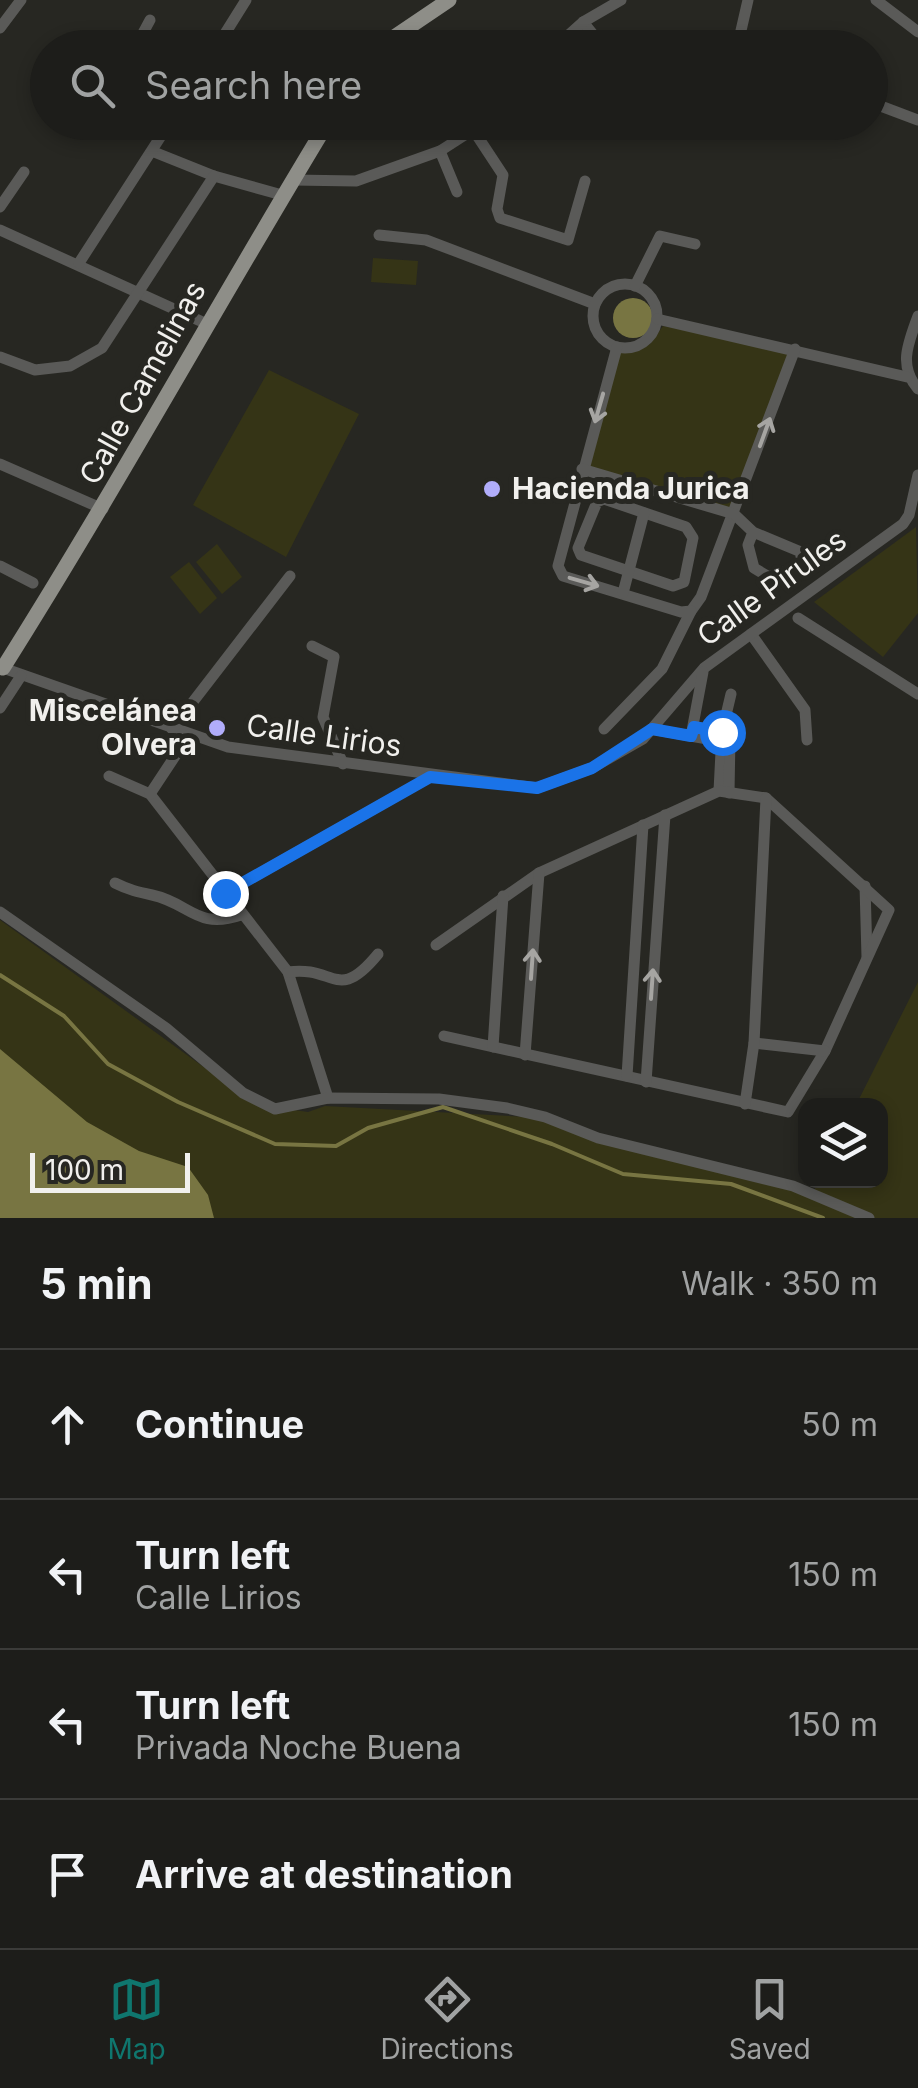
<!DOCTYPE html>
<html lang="en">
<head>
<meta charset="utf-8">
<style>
  :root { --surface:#1d1d1a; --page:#2a2a27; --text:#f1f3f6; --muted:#a0a2a2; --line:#3b3b39; --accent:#0f766e }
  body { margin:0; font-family:Inter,sans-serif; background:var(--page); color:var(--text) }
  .controls { position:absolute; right:30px; bottom:30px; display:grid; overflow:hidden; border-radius:20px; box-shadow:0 5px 15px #0003 }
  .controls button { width:90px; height:90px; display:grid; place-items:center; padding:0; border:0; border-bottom:2px solid var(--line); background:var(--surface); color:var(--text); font:50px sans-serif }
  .scale { position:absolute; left:30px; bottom:25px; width:160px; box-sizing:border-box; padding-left:10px; border:5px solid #f1f0ed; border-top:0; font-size:28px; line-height:35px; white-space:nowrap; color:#f1f0ed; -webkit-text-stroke:8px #272722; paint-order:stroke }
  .stop { position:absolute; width:30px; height:30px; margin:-22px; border:8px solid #1a73e8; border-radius:50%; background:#fff }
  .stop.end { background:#1a73e8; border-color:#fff; box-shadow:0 2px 10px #0008 }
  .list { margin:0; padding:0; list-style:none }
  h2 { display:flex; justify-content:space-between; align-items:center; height:130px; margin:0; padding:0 40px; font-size:42px }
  h2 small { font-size:32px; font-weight:400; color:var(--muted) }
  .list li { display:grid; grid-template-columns:65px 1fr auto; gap:30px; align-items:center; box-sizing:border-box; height:150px; padding:0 40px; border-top:2px solid var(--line) }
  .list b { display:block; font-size:38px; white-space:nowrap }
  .list p { margin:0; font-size:32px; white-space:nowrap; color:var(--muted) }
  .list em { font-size:32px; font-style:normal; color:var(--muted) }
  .icon { flex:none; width:55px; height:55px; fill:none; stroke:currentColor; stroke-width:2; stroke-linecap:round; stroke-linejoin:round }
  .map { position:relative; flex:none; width:918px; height:1218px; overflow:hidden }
  .search { position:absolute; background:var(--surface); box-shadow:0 5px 15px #0003; left:30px; right:30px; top:30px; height:110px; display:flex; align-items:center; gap:25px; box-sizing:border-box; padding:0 35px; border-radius:55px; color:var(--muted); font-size:38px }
  .sheet { height:730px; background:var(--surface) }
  nav { display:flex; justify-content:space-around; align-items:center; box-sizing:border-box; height:140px; border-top:2px solid var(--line); background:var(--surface); font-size:28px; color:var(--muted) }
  nav a { display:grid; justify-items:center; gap:5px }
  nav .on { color:var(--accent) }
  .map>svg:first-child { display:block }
</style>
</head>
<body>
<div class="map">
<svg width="918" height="1218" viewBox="0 0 918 1218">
  <rect width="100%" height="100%" fill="#272722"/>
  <g fill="#353416">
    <polygon points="373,258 418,261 416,285 371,282"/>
    <polygon points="663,326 790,351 730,509 588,467 620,353 650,344"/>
    <polygon points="269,370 359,414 286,557 193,505"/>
    <polygon points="916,527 918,613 883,657 814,602"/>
    <polygon points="217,544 242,577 222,594 196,562"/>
    <polygon points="189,562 217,598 200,614 170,577"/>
    <polygon points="0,920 205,1068 273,1107 308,1112 325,1106 528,1117 812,1194 819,1181 880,1180 880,1106 856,1105 918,982 918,1218 0,1218"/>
  </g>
  <g fill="#787542">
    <circle cx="633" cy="318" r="20"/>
    <polygon points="0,1049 87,1122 139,1151 188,1167 208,1195 214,1218 0,1218"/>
  </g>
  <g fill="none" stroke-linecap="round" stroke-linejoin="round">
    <polyline stroke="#787542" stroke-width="4" points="0,975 64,1016 108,1064 178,1102 275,1144 336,1146 368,1128 443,1107 552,1144 623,1174 731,1184 823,1218"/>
    <g stroke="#5a5a58" stroke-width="11">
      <polyline points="876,0 918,32"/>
      <polyline points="583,22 604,48"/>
      <polyline points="0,28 21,0"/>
      <polyline points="135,48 150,20"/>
      <polyline points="216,48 246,0"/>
      <polyline points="554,48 583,22 621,0"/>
      <polyline points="737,48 748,0"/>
      <polyline points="870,102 918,120"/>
      <polyline points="474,131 503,175 497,209 500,218 568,240 585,181"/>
      <polyline points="440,151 457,192"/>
      <polyline points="154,152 214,176 282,195"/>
      <polyline points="293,180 356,181 440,151 485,122"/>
      <polyline points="0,207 24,172"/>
      <polyline points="0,230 207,324"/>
      <polyline points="379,235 426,240 595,304"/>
      <polyline points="79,263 170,122"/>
      <circle cx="625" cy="316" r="32"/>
      <polyline points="635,286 660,236 695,244"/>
      <path d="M918,316C908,344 898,365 918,389"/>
      <polyline points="657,319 907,377"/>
      <polyline points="617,347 558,566 563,576 681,612 691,611 701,597 795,349"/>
      <polyline points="0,357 35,370 70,366 102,348 214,176"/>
      <polyline points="0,464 103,509"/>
      <polyline points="582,469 734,514 753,532 801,552 801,566 769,577 754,568 748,545 753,532"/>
      <polygon points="604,499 686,527 693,538 684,582 673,586 581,555 578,548 597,502"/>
      <polyline points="0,566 33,583"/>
      <polyline points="623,593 644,513"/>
      <polyline points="798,618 918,694"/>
      <polyline points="751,634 805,710 807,740"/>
      <polyline points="312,646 334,657 323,717 343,764"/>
      <polyline points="0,667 228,747 537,788 592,768 643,739 704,668 903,524 909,515 918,475"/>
      <polyline points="0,708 21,676"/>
      <polyline points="694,727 729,734"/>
      <polyline points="172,729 290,576"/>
      <polyline points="604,729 662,669 691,611"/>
      <polyline points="651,729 730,743"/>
      <polyline points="691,736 703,672"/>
      <polyline points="109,776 150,794 288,972 328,1098"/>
      <polyline points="719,791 722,732 731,694"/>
      <polyline points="729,793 730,737"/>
      <polyline points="150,794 189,735"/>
      <path d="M115,883C129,890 138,892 152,895C190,903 196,930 241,915"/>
      <polyline points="865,886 867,957"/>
      <polyline points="225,893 430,777"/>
      <polyline points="0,912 166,1028 243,1093 275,1109 328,1098 439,1099 507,1108 545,1117 598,1138 793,1186 869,1218"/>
      <polyline points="436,945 539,873 719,791 766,798 889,910 825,1051 788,1112 444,1036"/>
      <path d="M288,972C335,965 337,1004 378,954"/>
      <polyline points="754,1043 825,1051"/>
      <polyline points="493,1047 503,896"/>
      <polyline points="525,1055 539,873"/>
      <polyline points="627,1076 643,825"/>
      <polyline points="646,1082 665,815"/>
      <polyline points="745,1104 754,1043 766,798"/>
    </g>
    <g stroke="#8e8e88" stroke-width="15">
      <polyline points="378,48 449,0"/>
      <path d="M3,668C116,489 218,303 328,122"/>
    </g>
  </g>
  <defs><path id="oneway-shaft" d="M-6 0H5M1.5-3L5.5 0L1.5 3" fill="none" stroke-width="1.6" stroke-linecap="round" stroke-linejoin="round" transform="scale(2.5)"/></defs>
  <g stroke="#a6a5a2">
    <use href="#oneway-shaft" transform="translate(599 408) rotate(106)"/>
    <use href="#oneway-shaft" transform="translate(765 432) rotate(-70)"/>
    <use href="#oneway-shaft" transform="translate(584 582) rotate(16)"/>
    <use href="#oneway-shaft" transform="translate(532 964) rotate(-86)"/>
    <use href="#oneway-shaft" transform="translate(652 984) rotate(-86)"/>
  </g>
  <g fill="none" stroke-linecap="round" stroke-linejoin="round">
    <polyline stroke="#1a73e8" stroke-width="12" points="225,893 430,777 537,788 592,768 652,729 691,736 694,727 722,732"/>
  </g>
  <g fill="#b1adfa" stroke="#272722" stroke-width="4">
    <circle cx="492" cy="489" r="10"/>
    <circle cx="217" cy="728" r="10"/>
  </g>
  <g text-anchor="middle" stroke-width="10" stroke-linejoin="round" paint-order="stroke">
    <g font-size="30" fill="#f1f0ed" stroke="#272722">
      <text transform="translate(143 383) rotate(-61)" y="10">Calle Camelinas</text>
      <text transform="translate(772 588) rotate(-36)" y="10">Calle Pirules</text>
      <text transform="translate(324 736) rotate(8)" y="10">Calle Lirios</text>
    </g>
    <g font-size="30" font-weight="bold" fill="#f1f0ed" stroke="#272722" text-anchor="start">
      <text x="512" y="499">Hacienda Jurica</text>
      <text x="197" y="721" text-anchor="end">Miscelánea<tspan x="197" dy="34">Olvera</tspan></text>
    </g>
  </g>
</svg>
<div class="controls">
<button><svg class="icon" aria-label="layers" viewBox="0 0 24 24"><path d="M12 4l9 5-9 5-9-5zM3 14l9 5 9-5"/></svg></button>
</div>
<div class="scale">100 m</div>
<div class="stop" style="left:722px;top:732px"></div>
<div class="stop end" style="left:225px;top:893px"></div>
<div class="search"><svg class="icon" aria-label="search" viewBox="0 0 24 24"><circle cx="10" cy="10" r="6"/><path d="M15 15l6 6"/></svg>Search here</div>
</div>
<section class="sheet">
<h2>5 min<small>Walk · 350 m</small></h2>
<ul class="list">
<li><svg class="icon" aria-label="ahead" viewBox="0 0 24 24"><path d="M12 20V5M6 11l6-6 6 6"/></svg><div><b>Continue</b></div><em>50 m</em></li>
<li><svg class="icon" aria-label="left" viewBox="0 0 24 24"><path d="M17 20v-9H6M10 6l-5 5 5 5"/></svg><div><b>Turn left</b><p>Calle Lirios</p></div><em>150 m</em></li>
<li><svg class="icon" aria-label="left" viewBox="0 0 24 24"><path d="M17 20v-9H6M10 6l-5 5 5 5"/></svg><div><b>Turn left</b><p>Privada Noche Buena</p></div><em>150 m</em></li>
<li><svg class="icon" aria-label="arrive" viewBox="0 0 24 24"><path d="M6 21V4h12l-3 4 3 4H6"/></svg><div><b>Arrive at destination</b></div></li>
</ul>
</section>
<nav>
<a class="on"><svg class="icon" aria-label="map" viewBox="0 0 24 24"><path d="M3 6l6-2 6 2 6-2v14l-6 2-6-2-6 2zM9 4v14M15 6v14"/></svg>Map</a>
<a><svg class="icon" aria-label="directions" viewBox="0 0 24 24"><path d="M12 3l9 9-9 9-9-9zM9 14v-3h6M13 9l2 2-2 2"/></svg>Directions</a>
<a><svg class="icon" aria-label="saved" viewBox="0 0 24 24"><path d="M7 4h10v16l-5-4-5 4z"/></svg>Saved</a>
</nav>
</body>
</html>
